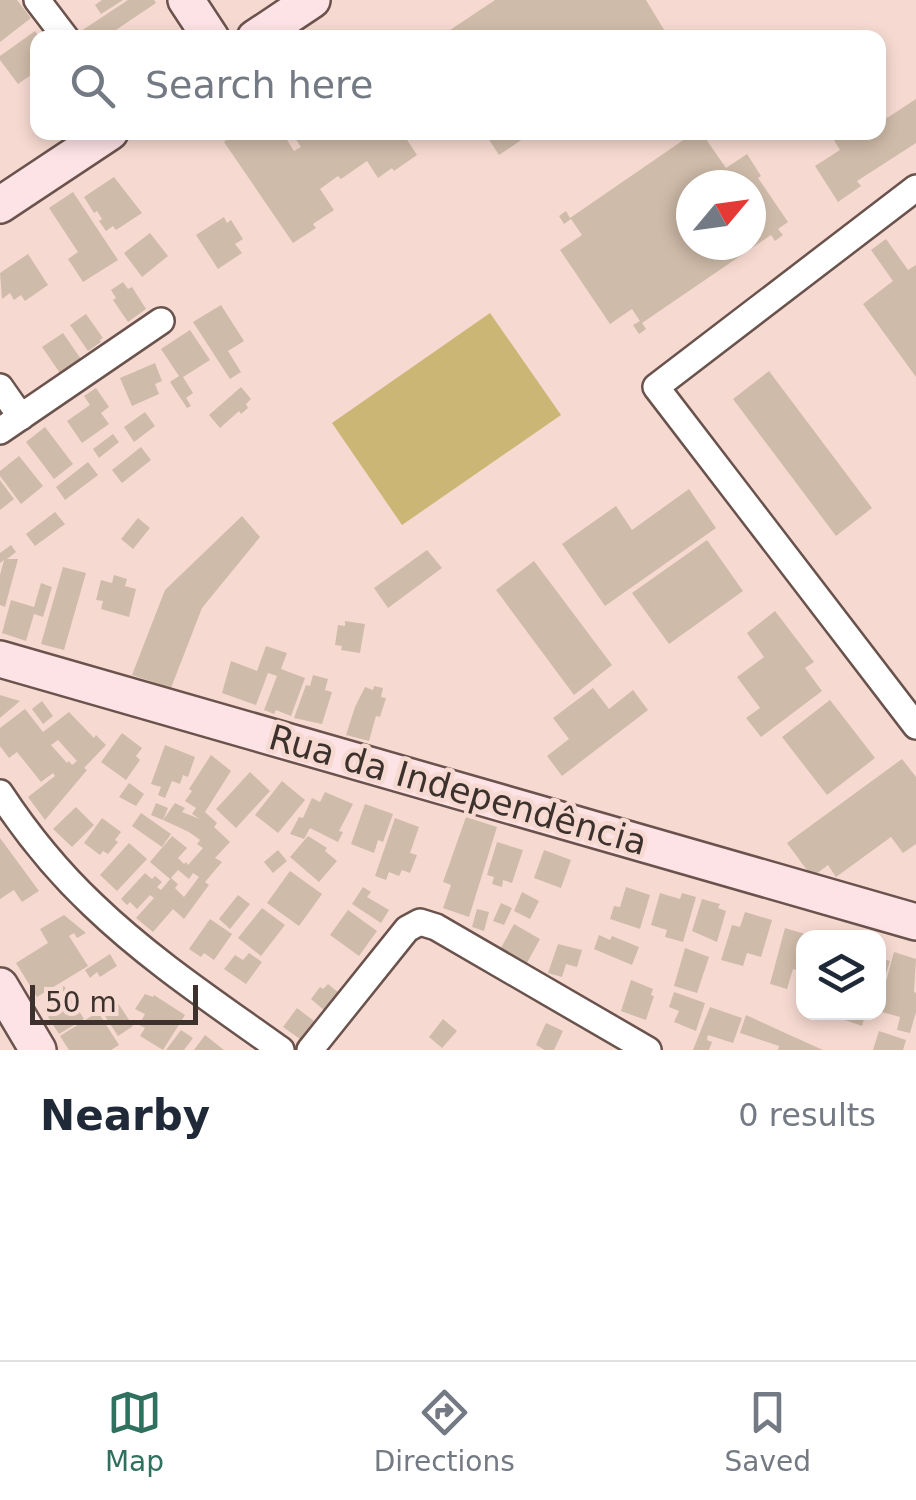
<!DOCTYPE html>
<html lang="en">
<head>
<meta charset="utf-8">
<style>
  :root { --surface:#fff; --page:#f2f2f3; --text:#1f2937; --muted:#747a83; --line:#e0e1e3; --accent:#30705e }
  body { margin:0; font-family:"DejaVu Sans",sans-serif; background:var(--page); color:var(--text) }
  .controls { position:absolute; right:30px; bottom:30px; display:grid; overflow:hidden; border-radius:20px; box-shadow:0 5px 15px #0003 }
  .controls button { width:90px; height:90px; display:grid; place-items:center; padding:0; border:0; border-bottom:2px solid var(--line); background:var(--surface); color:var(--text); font:50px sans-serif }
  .compass { position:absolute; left:676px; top:170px; width:90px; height:90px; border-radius:50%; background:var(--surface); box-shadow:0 5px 15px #0003; rotate:61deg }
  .scale { position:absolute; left:30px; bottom:25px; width:168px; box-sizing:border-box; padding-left:10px; border:5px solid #3c312d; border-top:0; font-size:28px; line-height:35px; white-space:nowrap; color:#3c312d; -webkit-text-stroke:8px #f6dad1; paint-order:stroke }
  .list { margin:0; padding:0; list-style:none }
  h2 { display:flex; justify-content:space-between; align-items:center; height:130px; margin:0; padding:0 40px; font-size:42px }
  h2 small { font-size:32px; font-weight:400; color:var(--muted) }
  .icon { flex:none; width:55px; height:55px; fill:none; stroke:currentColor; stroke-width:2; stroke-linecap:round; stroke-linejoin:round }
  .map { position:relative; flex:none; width:916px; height:1050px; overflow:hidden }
  .search { position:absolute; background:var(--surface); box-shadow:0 5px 15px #0003; left:30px; right:30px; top:30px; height:110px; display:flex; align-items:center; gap:25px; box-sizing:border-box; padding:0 35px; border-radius:20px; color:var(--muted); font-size:38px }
  .sheet { height:310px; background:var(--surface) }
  nav { display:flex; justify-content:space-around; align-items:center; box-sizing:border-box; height:140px; border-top:2px solid var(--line); background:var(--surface); font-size:28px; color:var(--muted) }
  nav a { display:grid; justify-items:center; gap:5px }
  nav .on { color:var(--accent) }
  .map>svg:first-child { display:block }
</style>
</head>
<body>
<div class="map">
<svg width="916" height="1050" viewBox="0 0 916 1050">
  <rect width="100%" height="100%" fill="#f6dad1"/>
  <polygon fill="#cbb675" points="490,313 561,415 402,525 332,423"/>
  <g fill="#cfbba9" fill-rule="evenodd">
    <polygon points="0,0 17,0 31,18 0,42"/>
    <polygon points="102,0 123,0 101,14 95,5"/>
    <polygon points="128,0 154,0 156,3 104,38 77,38 75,35"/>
    <polygon points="495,0 646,0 669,38 438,38"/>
    <polygon points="35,31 40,38 38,38 38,70 18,84 0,60 0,56"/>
    <polygon points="916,99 916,143 857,181 861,186 838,202 815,166 840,150 829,132 878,132 878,106 887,118"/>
    <polygon points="238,132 282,132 294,151 301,147 291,132 402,132 417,155 394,171 392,168 378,178 367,161 341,179 338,176 320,189 334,210 313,224 316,228 293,243 224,142"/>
    <polygon points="484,132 533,132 499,155"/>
    <path d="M695,132H701L726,168L747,154L761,176L758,178L788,222L778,229L783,235L775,241L771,235L642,323L646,329L639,334L633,325L640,321L632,309L610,324L560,250L582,235L571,219L564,224L559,216L566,211L570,218ZM691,185H751V245H691Z"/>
    <polygon points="114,177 142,213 116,230 113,226 106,231 99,221 102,219 97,211 94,213 84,197"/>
    <polygon points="73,192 118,260 83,282 68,259 78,252 49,208"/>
    <polygon points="224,217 227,223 231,220 243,239 235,244 242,253 218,269 196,235"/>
    <polygon points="150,233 168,256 142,277 124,253"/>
    <polygon points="886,239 908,270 916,265 916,377 863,304 893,281 871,250"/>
    <polygon points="28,254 48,285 25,301 21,295 14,300 10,293 2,299 0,273"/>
    <polygon points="123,282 128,289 132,287 146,309 128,322 113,300 116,298 111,290"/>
    <polygon points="221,305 244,341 228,351 241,372 230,379 193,322"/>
    <polygon points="86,314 103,338 100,340 101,342 88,351 70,325"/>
    <polygon points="190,330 210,360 183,377 193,393 186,398 191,406 187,408 170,382 179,376 161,349"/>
    <polygon points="63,333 81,359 60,373 42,347"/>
    <polygon points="155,363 162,381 155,384 159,394 132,406 120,378"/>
    <polygon points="769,371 872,508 836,536 733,399"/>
    <polygon points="241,387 251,399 246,404 248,408 241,414 239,411 220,428 209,415"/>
    <polygon points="96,388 109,407 101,413 109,424 82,443 67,421 90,405 84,396"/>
    <polygon points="145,412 155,426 134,442 124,427"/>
    <polygon points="45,427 73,464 54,479 26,442"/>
    <polygon points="113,434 119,442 99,458 93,449"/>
    <polygon points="141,447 151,460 122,483 112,470"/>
    <polygon points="19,456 43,486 21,504 0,476 0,471"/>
    <polygon points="88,462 98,475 65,500 56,487"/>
    <polygon points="0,480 14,499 0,510"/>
    <polygon points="689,489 716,528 605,606 562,544 616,506 632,530"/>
    <polygon points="55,512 65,524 35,546 26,534"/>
    <polygon points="242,516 260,537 202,608 171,688 132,675 165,590"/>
    <polygon points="138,518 150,528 133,549 121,539"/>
    <polygon points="707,540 743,591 669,644 632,593"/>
    <polygon points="11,545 16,552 7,559 18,559 5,607 0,605 0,575 4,560 0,563 0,553"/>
    <polygon points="427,550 442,568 388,608 374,588"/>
    <polygon points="534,561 612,665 574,695 496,590"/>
    <polygon points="63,567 86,573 64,650 41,644"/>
    <polygon points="114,575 127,579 125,586 136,589 129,617 101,609 103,601 96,600 101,580 112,583"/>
    <polygon points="41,583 52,587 43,617 34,614 26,641 2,633 11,600 34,607"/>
    <polygon points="775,611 814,662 805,668 822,691 761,737 746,718 760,708 737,677 764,657 747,633"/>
    <polygon points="345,621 365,624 360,653 341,650 342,646 335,645 338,625 345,626"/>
    <polygon points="266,646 287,653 281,669 305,678 291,716 276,710 274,714 264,710 277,676 268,673 256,705 222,693 231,661 257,671"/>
    <polygon points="313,675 328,679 325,690 332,692 322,724 294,718 306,685 310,686"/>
    <polygon points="374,686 383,688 381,697 386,698 380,717 376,716 369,741 346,735 355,707 365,687 373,690"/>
    <polygon points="593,688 609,709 633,690 648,710 562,776 547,756 569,739 553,718"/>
    <polygon points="0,695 20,701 0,718"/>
    <polygon points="830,700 875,758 827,795 782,737"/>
    <polygon points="42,701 53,716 43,724 32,709"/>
    <path d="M25,709L43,732L69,712L94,738L96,735L106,745L84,768L87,770L45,820L28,797L55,776L53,773L41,782L17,752L9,758L0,746V728ZM58,740L77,761L72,765L69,761L67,763L51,745Z"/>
    <polygon points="122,733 142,748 136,756 140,760 126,780 101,762"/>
    <polygon points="165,745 195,757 188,777 183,775 180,784 172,781 165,798 158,795 161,787 151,784"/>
    <polygon points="211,755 231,771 205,812 217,823 214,827 230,842 215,858 222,862 205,882 209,885 184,919 173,909 153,932 136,918 154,898 150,895 137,909 130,902 127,905 121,899 145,873 152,879 155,876 162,882 157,887 161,890 171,878 178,884 175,888 184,897 199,877 193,873 189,879 178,870 170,879 150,862 172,836 187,848 178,858 184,864 186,862 188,865 203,848 197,844 200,840 189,832 163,820 175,803 185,808 182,812 200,819 192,814 196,808 185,801 192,791 189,789"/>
    <polygon points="902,759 916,777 916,844 903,853 891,837 836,877 828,865 812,877 787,843"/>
    <polygon points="250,772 270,791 236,828 216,809"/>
    <polygon points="282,781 305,800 278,833 255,815"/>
    <polygon points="129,783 144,794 136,806 119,797"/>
    <polygon points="325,792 353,804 339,831 343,832 338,842 310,828 304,839 290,834 299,817 303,818 312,798 320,802"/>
    <polygon points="156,803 168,808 163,820 151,815"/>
    <polygon points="365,804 393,814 383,842 378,840 374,853 351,844"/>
    <polygon points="76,807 94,825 72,847 53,829"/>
    <polygon points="141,813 171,834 162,847 132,826"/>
    <polygon points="466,817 497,827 469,917 443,908 451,885 443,882"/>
    <polygon points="102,818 121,832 115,840 118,842 108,854 103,851 100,855 84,843"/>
    <polygon points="395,818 419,827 410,853 417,855 410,873 402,870 399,876 389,872 386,880 375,876"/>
    <polygon points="308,836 327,848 325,851 337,861 319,882 290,857"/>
    <polygon points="0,838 39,891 22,902 14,890 0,899"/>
    <polygon points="497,842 523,850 512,883 503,880 502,887 492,884 494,877 487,875"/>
    <polygon points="129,843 147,859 117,891 100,875"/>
    <polygon points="278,850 287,861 273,873 264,862"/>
    <polygon points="544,850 571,860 561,888 534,878"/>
    <polygon points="290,871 322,894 299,926 267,903"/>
    <polygon points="363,887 371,892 367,897 389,910 381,923 352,904"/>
    <polygon points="626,887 650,895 640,929 610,919 614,906 620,907"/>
    <polygon points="522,892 539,901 530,919 514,911"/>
    <polygon points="660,893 680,899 682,893 696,897 683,942 665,937 667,930 651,925"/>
    <polygon points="238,895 250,904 230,929 219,919"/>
    <polygon points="702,899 720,904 718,908 726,911 717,942 692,931"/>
    <polygon points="501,903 512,908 504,925 493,921"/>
    <polygon points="262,908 285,925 261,956 238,938"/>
    <polygon points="477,909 489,912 484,931 472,927"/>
    <polygon points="348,910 377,931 359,956 330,935"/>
    <polygon points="745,912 772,920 761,957 747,953 743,966 721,960 732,925 740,927"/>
    <polygon points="64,915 86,933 77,938 74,933 69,936 88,966 37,997 16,963 48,943 40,929"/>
    <polygon points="210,919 232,934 214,960 204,953 201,957 189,949"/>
    <polygon points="514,924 540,939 527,963 501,948"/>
    <polygon points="785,928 815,937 804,938 804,972 793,969 787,989 770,984"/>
    <polygon points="599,935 610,940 612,936 639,947 632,965 594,949"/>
    <polygon points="558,944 582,950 577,967 566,964 562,977 548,973"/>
    <polygon points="685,948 709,957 697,993 674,986"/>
    <polygon points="894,952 916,959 914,992 916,993 916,1012 910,1033 897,1030 900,1017 878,1011"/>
    <polygon points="249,953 262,962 246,984 224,969 235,955 243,960"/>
    <polygon points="110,954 117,966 100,977 97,972 90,978 85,970"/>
    <polygon points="878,954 883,955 882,959 890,961 879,996"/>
    <polygon points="631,980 653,989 651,995 654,996 646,1020 621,1011"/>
    <polygon points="328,984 339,993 325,1011 311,999 320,987 323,989"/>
    <polygon points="64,986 84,1019 59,1034 48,1017 56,1011 47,997"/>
    <polygon points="674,992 705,1003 696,1031 674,1022 679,1011 669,1007"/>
    <polygon points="145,994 153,997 154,995 185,1015 163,1050 140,1036 145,1028 139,1025 145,1014 135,1009"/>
    <polygon points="116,1000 133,1026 118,1036 101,1010"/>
    <polygon points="710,1007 742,1018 733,1043 708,1035 707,1040 712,1042 709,1050 693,1050"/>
    <polygon points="297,1008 314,1021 300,1039 283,1027"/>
    <polygon points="98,1012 119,1045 111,1050 69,1050 60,1036"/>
    <polygon points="847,1012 866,1012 862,1026 845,1020"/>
    <polygon points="746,1015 783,1032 823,1050 778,1050 779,1046 740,1033"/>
    <polygon points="443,1019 457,1031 442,1048 429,1037"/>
    <polygon points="546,1023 563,1031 554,1050 545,1050 536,1045"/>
    <polygon points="181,1030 193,1038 184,1050 166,1050"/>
    <polygon points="879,1031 906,1040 903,1050 873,1050"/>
    <polygon points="205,1035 224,1050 194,1050"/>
  </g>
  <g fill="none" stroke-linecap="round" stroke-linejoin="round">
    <defs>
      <g id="street">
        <polyline points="37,0 66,38"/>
        <polyline points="916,188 656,387 916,726"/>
        <polyline points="0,387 21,417"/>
        <polyline points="0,431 161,321"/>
        <path d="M0,793C27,834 58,872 93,905C150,960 217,1004 281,1050"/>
        <polyline points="310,1050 407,929 420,922 436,927 648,1050"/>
      </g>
      <g id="secondary">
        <polyline points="186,0 211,38"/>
        <polyline points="255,38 312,0"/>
        <polyline points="0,205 110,132"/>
        <polyline points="0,659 916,922"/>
        <polyline points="0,986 38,1050"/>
      </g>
    </defs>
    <use href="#street" stroke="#6a534c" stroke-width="30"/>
    <use href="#secondary" stroke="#6a534c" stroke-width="40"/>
    <use href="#street" stroke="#fff" stroke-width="25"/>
    <use href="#secondary" stroke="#fde3e6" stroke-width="35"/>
  </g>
  <g text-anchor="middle" stroke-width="9" stroke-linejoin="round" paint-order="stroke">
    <g font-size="35" fill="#3c312d" stroke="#f6dad1">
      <text transform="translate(458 790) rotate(16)" y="12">Rua da Independência</text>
    </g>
  </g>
</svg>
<div class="controls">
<button><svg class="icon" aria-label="layers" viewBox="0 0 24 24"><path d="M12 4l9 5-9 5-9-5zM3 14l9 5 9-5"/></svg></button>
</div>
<svg class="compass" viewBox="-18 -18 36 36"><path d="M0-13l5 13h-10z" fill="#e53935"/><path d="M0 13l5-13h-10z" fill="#747a83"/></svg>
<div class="scale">50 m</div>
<div class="search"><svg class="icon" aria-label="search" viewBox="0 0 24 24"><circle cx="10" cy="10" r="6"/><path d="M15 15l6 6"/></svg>Search here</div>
</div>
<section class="sheet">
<h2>Nearby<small>0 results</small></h2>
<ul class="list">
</ul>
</section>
<nav>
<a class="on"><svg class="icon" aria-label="map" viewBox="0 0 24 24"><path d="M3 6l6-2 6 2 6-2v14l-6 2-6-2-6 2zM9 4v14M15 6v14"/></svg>Map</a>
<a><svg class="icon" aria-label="directions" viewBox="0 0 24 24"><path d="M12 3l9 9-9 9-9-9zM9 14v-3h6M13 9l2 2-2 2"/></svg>Directions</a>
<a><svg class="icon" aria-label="saved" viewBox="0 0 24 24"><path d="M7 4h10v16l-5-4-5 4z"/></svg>Saved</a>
</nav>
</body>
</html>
